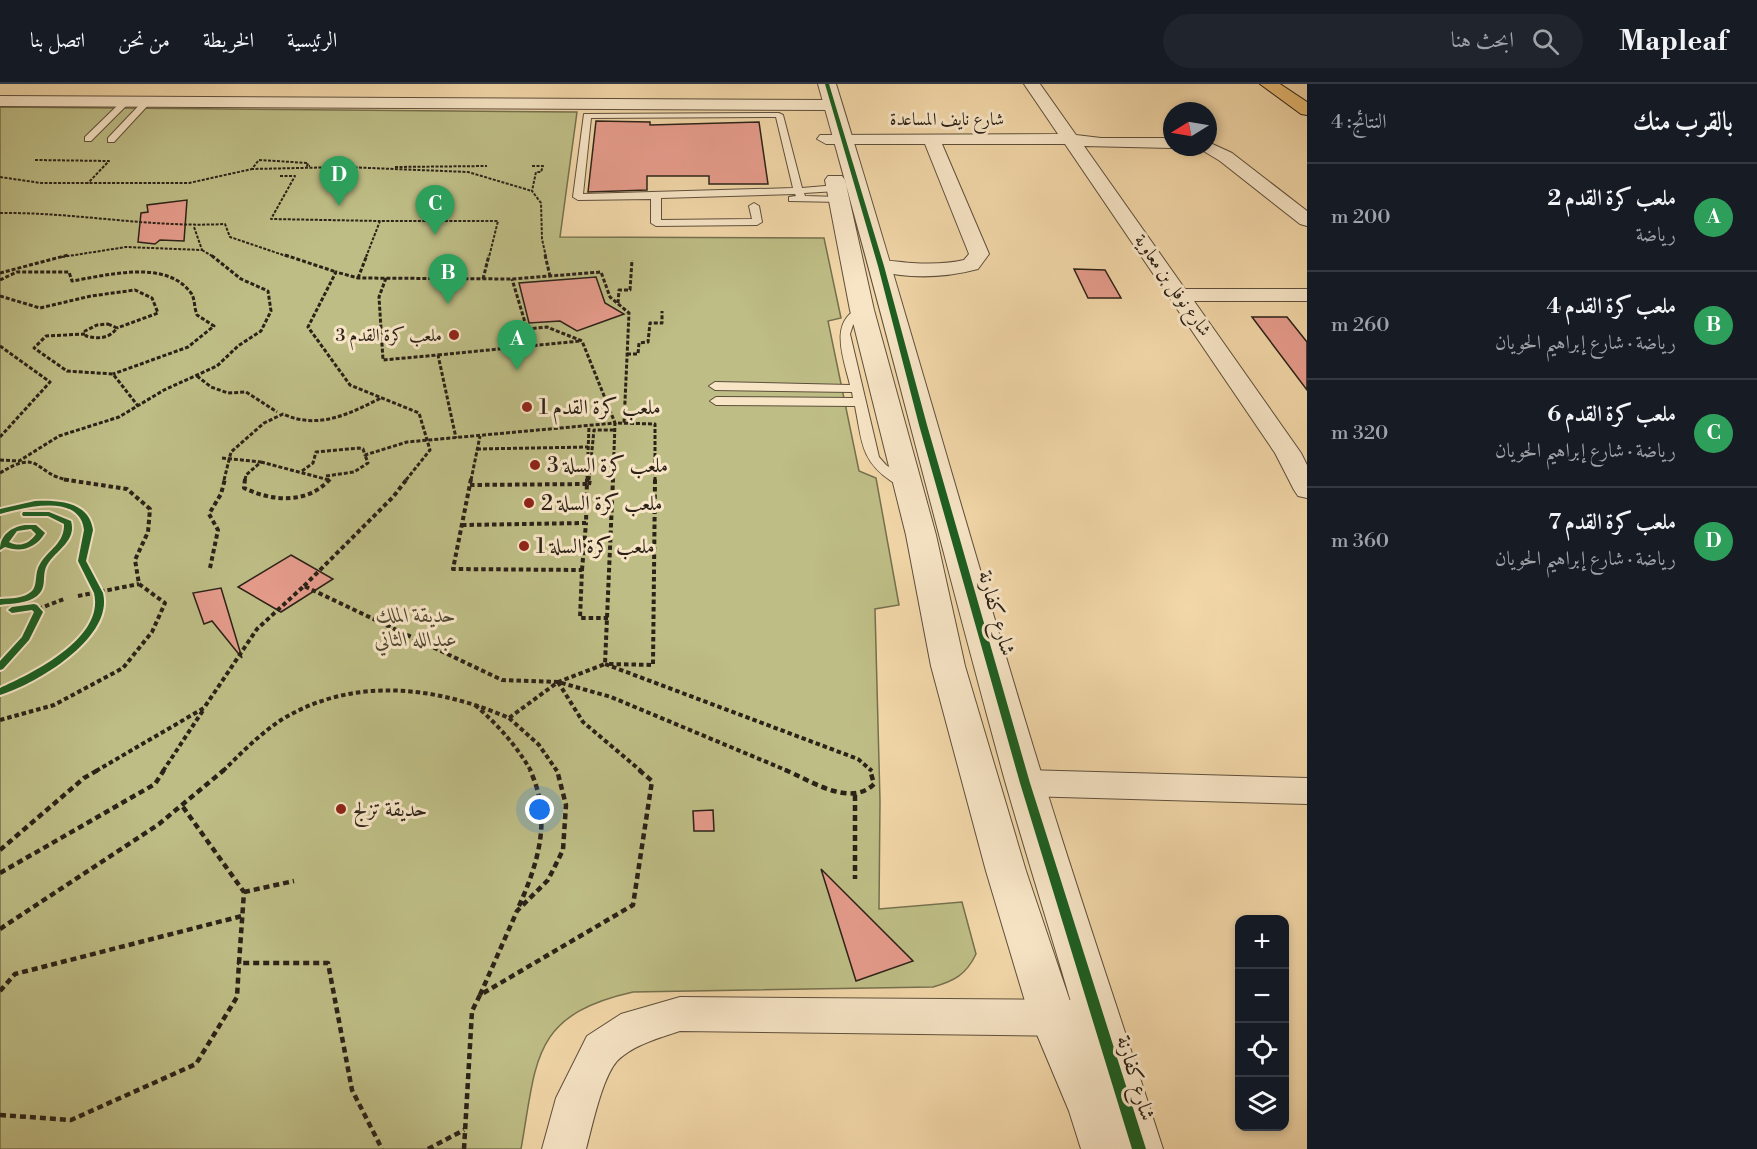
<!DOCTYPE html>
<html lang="ar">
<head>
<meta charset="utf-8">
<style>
  :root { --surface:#171b24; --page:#20242c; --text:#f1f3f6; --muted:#9ea1a6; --line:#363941; --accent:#b45309 }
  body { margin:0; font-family:"Libre Bodoni",Amiri,serif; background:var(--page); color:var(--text); direction:rtl }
  .controls { position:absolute; right:18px; bottom:18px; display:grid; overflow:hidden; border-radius:12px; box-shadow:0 3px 9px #0003 }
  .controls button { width:54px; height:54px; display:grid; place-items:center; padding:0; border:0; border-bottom:2px solid var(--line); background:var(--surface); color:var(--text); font:30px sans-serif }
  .compass { position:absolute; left:1163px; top:18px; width:54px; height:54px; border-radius:50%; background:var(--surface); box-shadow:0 3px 9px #0003; rotate:259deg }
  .you { position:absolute; left:540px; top:726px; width:21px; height:21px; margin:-15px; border:4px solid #fff; border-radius:50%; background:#1a73e8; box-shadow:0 0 0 9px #1a73e833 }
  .badge { display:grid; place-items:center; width:39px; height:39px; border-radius:50%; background:var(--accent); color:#fff; font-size:20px; font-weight:700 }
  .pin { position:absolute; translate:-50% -50px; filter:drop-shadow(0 2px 3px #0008) }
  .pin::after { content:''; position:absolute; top:32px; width:21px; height:18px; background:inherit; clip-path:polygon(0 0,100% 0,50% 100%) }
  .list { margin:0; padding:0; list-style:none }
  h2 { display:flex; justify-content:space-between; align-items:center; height:78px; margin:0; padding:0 24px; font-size:26px }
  h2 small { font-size:20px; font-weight:400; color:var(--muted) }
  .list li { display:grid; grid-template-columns:39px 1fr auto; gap:18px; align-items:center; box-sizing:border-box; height:108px; padding:0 24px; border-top:2px solid var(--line) }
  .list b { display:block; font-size:22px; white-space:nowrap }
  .list p { margin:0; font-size:20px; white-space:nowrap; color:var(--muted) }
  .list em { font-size:20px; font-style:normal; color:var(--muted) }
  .icon { flex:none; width:33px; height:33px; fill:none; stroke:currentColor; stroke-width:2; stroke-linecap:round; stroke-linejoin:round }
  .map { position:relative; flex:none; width:1307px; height:1065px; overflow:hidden; direction:ltr }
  header { display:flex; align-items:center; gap:36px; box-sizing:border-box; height:84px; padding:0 30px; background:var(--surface); border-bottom:2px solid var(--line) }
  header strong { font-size:28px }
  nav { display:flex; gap:33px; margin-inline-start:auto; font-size:21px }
  .search { width:420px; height:54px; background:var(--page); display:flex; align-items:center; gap:15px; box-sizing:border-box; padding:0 21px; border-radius:33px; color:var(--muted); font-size:22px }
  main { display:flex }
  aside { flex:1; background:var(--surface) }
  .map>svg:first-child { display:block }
</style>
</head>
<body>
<header>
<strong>Mapleaf</strong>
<div class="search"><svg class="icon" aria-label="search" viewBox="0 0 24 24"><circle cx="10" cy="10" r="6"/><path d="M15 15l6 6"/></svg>ابحث هنا</div>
<nav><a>الرئيسية</a><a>الخريطة</a><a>من نحن</a><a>اتصل بنا</a></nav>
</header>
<main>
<aside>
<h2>بالقرب منك<small>النتائج: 4</small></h2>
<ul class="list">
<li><span class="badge" style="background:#2e9e5b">A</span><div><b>ملعب كرة القدم 2</b><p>رياضة</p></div><em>200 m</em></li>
<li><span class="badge" style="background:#2e9e5b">B</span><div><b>ملعب كرة القدم 4</b><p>رياضة · شارع إبراهيم الحويان</p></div><em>260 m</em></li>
<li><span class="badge" style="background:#2e9e5b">C</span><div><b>ملعب كرة القدم 6</b><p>رياضة · شارع إبراهيم الحويان</p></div><em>320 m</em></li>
<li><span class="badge" style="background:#2e9e5b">D</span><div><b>ملعب كرة القدم 7</b><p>رياضة · شارع إبراهيم الحويان</p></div><em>360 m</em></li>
</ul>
</aside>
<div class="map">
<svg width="1307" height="1065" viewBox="0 0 1307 1065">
  <rect width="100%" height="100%" fill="#f2d7a8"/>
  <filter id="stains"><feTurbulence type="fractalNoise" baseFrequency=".00333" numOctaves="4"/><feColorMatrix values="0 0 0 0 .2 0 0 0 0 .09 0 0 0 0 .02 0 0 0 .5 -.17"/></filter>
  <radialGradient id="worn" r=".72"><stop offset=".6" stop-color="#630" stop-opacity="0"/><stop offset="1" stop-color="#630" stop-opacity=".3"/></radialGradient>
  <path fill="#bebd85" stroke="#75704e" stroke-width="1.5" d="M0,23L577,28L560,153L824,154L841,234L828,237L859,387L876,394L899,521L875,525L880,717L879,825L962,818L976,870C966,891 954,897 933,903L633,908C531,931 537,976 521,1065H0Z"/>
  <g fill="#e69c8c" stroke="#2c2218" stroke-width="1.5">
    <polygon points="596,37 650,38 650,41 759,38 768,100 709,100 709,92 647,92 647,106 588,108"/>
    <polygon points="187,116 184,157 160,156 155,160 138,158 141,129 148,128 147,121"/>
    <polygon points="1074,185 1105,186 1121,214 1088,214"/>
    <polygon points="596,193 605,219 624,230 577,247 560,237 529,239 519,199"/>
    <polygon points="1252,233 1287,233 1307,258 1307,306"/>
    <polygon points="291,471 333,495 281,528 238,503"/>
    <polygon points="221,504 242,574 212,537 204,540 193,509"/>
    <polygon points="713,726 714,747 694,747 693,727"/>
    <polygon points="821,785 913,877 856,897"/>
  </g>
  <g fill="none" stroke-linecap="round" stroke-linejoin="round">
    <defs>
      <g id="service">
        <polygon points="123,16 130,18 91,57 85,57 85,53"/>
        <polygon points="144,16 151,18 114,58 108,58 108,54"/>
        <path d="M779,29L783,31L802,104L837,101L842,104L837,107L804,109L805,112L840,113L845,116L843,118L789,117V113L796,112L795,110L661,114V136L752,135L749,122L754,119L759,122L762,138L757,141L656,142L651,139V115L578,116L573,113L584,30ZM776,33L793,104L583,110L591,34Z"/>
        <path d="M862,223L867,226L853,241L850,250L879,373L886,381L913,399L915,402L913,405C904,407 898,401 891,397C860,376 862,356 855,322L716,321L710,317L716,313L853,314L852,308L715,306L709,302L715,298L850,301C844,275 827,236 862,223Z"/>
      </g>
      <g id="minor">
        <path d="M1024,0H1040L1076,51L1101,54H1172V63H1177L1172,64L1084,62L1185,205H1307V217H1194L1301,369L1307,381V414L1298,412L1294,406L1275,369L1065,60H942L989,170L978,185C944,194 908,195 874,186L871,182L874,178C886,175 899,178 912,179C929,180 947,180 964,176L969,170L925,60H826L817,55L820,51L1058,50Z"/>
        <polygon points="0,12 832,16 840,21 832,26 0,22"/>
        <polygon points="1208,58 1232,69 1307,127 1307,142 1300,140 1220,77 1197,63 1208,63"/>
        <polygon points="1025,686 1307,694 1307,720 1025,712 1013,708 1008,699 1013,690"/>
        <path d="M680,913L1072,916L1086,922L1092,934L1086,946L1072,952L680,947C659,954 633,961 617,977C602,994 592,1043 586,1065H542L556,1014L587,952L621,930Z"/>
      </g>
      <path id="tertiary" d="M818,0H836C908,232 972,466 1044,698C1082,821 1124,943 1163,1065H1081L1069,1027L1030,934L986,787L931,582L906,451L850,226L825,96L828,92H842L845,96L874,226L936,451L965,582L1026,787L1076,935C1053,856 1028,777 1005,697C941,465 884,232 818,0Z"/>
      <polygon id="trunk" points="1260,0 1280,0 1307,18 1307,31 1301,30"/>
    </defs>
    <use href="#service" stroke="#5e4f3c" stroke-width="2"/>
    <use href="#minor" stroke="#5e4f3c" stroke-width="2"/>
    <use href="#tertiary" stroke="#5e4f3c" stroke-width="2"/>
    <use href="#trunk" stroke="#2c2218" stroke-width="2"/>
    <g stroke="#2c2218" stroke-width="2" stroke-dasharray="3 1.5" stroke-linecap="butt">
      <polyline points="35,76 109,77 88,99"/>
      <polyline points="259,76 308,79 307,82 310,82"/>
      <polyline points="258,77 252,85 345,83 468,88 532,107"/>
      <polyline points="532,82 543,82 541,88 536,88 532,107 541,119 542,155 546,173"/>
      <polyline points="395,83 487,82"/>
      <polyline points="280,92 295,92 271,135 380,137"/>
      <polyline points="0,93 41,99 189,99 252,85"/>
      <path d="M0,129C75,128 150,144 225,140L230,153L289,173"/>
      <polyline points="202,166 214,173"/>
      <polyline points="62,173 126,163 202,166 194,143"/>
      <polyline points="366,173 380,137 498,137 489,173"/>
    </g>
    <g stroke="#2c2218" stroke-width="3" stroke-dasharray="4 2" stroke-linecap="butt">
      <polyline points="285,171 336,188"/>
      <polyline points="545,171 550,192"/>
      <polyline points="0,189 68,171"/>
      <polyline points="358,194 367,171"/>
      <polyline points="386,194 379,213 383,276 438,271 456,354"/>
      <polyline points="483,195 489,171"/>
      <path d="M0,196L17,188H69L72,197C108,191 166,175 191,209C195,214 194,224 197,231L214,242L188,263L113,290"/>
      <polyline points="0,212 40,224 91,212 135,206 152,214 158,229 117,244"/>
      <polyline points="618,219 619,206 630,206 632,176"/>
      <path d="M108,240L117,244C109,255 98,255 86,252L85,247L97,241Z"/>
      <polyline points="85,250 46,252 34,264 67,287 113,290 138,322"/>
      <polyline points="0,262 50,298 0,353"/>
      <polyline points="627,270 638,270 639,259 648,258 650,239 662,239 662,227"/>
      <polyline points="438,271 580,257"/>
      <polyline points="197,292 211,303 228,309 246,308 277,328"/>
      <polyline points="477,365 588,363"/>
      <polyline points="222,374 261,378"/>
      <polyline points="0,376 19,377 59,352 119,333 164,306 217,282 238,262 261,247 271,227 268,207 241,195 211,171"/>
      <polyline points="261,378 329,396"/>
      <polyline points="302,387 313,379 316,368 359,364 363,365 365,371 407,358 615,339 582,257 547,243 527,245 512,195"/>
      <path d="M0,389C42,363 34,391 69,396"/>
      <polyline points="326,392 354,388 368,379 365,371"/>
      <path d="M224,396L231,368L264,339L283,330C318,346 349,330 381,314"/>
      <polyline points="245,396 246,391 261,378"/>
      <polyline points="406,396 430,366 419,329 350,301 308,243 336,188 358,194 512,195 601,188 610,213 629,229 624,339"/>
      <polyline points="471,396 480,352"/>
      <polyline points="587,396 589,342"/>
      <polyline points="589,396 594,346 615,346"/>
      <polyline points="613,396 615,339 655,340 655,396"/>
    </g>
    <g stroke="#2c2218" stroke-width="4" stroke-dasharray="4.5 3" stroke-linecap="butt">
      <path d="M245,395L244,404C273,418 308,420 330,395"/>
      <polyline points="471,395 453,485 582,486 580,534 608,534"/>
      <polyline points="470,401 587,400"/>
      <polyline points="589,401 590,395"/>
      <polyline points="462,441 586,439 587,395"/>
      <polyline points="210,484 218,446 209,430 221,410 225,395"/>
      <polyline points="582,486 586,439"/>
      <polyline points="304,502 393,413 407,395"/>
      <polyline points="78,512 139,500"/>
      <polyline points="38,525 64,515"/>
      <polyline points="605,580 858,675 872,687"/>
      <polyline points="609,580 653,581 655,395"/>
      <polyline points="558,598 583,638 641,687"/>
      <path d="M475,621C498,641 516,661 531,687"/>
      <polyline points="509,634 539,661 557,687"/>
      <polyline points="0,636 54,621 123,584 152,548 165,519 139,500 135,476 148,448 150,425 127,405 61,395"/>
      <polyline points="96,687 204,624 257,545 304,502 502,596 558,598 611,613 788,687"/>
      <polyline points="163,687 204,625"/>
      <path d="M223,687C241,669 260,650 281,636C353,592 435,602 509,634L558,598L605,580L613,395"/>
    </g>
    <g stroke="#2c2218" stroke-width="4.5" stroke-dasharray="6 4" stroke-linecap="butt">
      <path d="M785,686C810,696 850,724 874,700L870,686"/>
      <polyline points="855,711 855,795"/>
      <polyline points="183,723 244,808 239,879 328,879 352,1006 382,1065"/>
      <polyline points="0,766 84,694 98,686"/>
      <polyline points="0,789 155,700 164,686"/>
      <polyline points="244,808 294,797"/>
      <path d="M519,822C539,777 552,733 530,686"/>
      <polyline points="0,845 159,740 224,686"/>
      <polyline points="0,907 15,890 242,832"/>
      <polyline points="480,911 517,827 548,796 563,766 566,721 557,686"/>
      <polyline points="0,1031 71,1036 196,980 237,913 239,879"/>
      <polyline points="428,1065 464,1046"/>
      <polyline points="464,1065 472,927 480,911 633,821 652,697 639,686"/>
    </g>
    <use href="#service" fill="#f7e5c6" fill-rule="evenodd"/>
    <use href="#minor" fill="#f7e5c6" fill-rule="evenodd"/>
    <use href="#tertiary" fill="#f7e5c6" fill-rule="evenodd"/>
    <use href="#trunk" fill="#e9bc74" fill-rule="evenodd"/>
    <defs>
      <g id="cycleway">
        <polygon points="825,0 829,0 884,182 927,341 1030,699 1146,1065 1132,1065 1020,699 919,341 878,182"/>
        <path d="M35,417C57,416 89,417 93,446L86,477L103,509C114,554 36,600 0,611V604C33,589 105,554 94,509L78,477L84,446C80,408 23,424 0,430V425Z"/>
        <path d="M23,428H49L71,437C77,457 56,466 47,481C41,492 48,503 37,512C27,520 12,519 0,521V515C10,514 24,515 32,507C38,501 34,489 40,480C48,466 65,459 64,440L48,432H23L22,430Z"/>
        <path d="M25,441H36L45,449C36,464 21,469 5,463L0,466C0,451 11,443 25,441ZM31,445L36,450C30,459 20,464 9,458L17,447Z"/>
        <polygon points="34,520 37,521 43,528 29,556 3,585 0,586 0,577 22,553 34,528 32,526 12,529 8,526 12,523"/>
      </g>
    </defs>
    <use href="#cycleway" stroke="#f7e5c6" stroke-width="4"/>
    <use href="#cycleway" fill="#1b5e20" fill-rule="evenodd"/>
  </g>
  <g fill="#8f2418" stroke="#f7e5c6" stroke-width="2">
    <circle cx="454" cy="251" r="6"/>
    <circle cx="527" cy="323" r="6"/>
    <circle cx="535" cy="381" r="6"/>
    <circle cx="529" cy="419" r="6"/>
    <circle cx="524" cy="462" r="6"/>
    <circle cx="341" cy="725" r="6"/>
  </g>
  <g text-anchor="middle" stroke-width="6" stroke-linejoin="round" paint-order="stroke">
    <g font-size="18" fill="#2c2218" stroke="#f7e5c6">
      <text x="947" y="41">شارع نايف المساعدة</text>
      <text transform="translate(1173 201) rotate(55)" y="6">شارع نوفل بن معاوية</text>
    </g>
    <g font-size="18" fill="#2c2218" stroke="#f7e5c6" text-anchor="end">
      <text x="442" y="257">ملعب كرة القدم 3</text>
    </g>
    <g font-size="21" fill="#2c2218" stroke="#f7e5c6" text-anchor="start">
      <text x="539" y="330">ملعب كرة القدم 1</text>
      <text x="547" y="388">ملعب كرة السلة 3</text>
      <text x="541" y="426">ملعب كرة السلة 2</text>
      <text x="536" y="469">ملعب كرة السلة 1</text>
      <text x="353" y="732">حديقة تزلج</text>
    </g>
    <g font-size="21" fill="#2c2218" stroke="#f7e5c6">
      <text transform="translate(997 529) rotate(74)" y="7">شارع كفارنة</text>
      <text transform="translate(1136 994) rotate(73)" y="7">شارع كفارنة</text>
    </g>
    <g font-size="21" font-style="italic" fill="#504933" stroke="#f7e5c6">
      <text x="416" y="538">حديقة الملك<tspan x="416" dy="24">عبدالله الثاني</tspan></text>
    </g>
  </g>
  <rect width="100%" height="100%" filter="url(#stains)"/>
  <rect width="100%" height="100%" fill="url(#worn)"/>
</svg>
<div class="controls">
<button>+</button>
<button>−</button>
<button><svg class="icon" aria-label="locate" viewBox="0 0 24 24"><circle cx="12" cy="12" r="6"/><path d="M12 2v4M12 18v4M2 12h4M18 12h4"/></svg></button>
<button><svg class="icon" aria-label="layers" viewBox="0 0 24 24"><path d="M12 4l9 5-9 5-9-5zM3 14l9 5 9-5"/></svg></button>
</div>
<svg class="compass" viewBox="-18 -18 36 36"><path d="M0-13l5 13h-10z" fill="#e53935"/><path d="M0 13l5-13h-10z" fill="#9ea1a6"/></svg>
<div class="you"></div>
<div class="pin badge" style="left:517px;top:286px;background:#2e9e5b">A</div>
<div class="pin badge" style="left:448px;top:220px;background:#2e9e5b">B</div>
<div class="pin badge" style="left:435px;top:151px;background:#2e9e5b">C</div>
<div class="pin badge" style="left:339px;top:122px;background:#2e9e5b">D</div>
</div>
</main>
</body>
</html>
